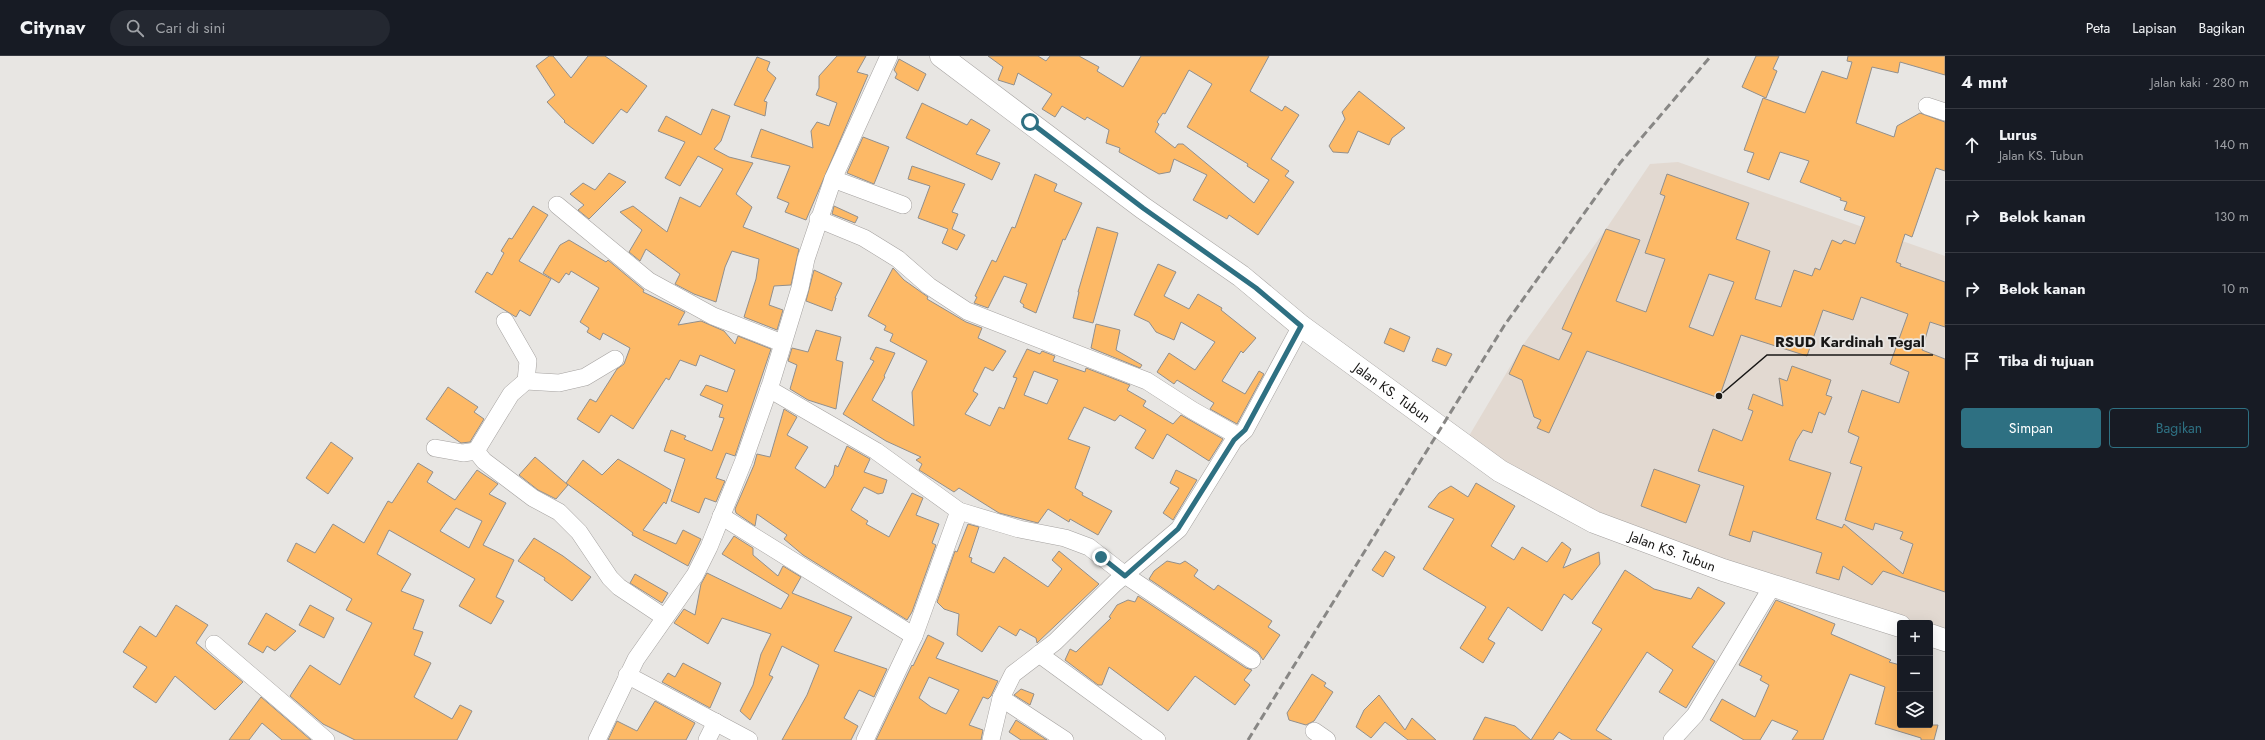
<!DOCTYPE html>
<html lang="id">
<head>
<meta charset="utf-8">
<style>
  :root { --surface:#171b24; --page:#242831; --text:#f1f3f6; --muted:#9ea1a6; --line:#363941; --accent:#2e7082 }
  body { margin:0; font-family:Jost,sans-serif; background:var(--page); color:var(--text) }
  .controls { position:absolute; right:12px; bottom:12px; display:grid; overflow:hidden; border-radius:4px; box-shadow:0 4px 16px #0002 }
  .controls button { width:36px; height:36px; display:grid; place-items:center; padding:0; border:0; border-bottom:1px solid var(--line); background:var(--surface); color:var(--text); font:20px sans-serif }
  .stop { position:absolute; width:12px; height:12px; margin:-9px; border:3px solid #2e7082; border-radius:50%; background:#fff }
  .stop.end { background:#2e7082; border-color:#fff; box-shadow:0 1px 4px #0008 }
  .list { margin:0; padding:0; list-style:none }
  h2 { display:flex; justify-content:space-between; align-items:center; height:52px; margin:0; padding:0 16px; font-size:17px }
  h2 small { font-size:13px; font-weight:400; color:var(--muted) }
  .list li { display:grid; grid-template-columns:26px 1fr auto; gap:12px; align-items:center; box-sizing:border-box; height:72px; padding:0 16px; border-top:1px solid var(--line) }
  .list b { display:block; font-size:15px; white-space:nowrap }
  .list p { margin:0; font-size:13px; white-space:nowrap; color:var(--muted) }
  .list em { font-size:13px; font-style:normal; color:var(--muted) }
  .actions { display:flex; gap:8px; padding:12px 16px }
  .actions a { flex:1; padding:9px 0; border:1px solid var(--accent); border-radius:4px; text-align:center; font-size:14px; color:var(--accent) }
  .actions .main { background:var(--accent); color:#fff }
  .icon { flex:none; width:22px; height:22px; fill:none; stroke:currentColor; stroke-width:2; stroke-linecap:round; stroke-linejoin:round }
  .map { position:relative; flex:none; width:1945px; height:684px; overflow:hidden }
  header { display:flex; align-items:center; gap:24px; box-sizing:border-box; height:56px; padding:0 20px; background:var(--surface); border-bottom:1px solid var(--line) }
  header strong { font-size:19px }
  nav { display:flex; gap:22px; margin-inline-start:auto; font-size:14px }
  .search { width:280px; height:36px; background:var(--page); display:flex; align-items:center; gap:10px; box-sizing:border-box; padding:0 14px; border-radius:22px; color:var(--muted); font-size:15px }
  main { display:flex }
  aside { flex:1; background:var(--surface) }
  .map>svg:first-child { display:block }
</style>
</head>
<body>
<header>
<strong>Citynav</strong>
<div class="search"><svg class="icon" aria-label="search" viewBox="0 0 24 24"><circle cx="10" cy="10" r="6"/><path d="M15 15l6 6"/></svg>Cari di sini</div>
<nav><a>Peta</a><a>Lapisan</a><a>Bagikan</a></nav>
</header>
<main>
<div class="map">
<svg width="1945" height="684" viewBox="0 0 1945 684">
  <rect width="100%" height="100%" fill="#e8e6e3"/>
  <polygon fill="#e2d9d1" points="1678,106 1945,200 1945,585 1930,580 1930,567 1900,567 1596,464 1463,390 1523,289 1606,173 1650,108"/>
  <g fill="#fdb966" stroke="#928f8c" fill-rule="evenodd">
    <polygon points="549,0 553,0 571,22 588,0 605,0 647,30 627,57 621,53 593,88 564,66 565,65 547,46 555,39 536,10"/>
    <polygon points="837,0 866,0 857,16 868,19 806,164 785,156 789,147 777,142 790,110 751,101 761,73 813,92 811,75 817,66 829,70 837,47 816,39 819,32 819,20"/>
    <path d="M988,0H1038L1046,5L1050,0H1079L1099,11L1097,15L1123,31L1141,0H1269L1250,35L1282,55L1285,50L1299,59L1271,103L1289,115L1285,120L1294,126L1258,179L1229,159L1227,163L1193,144L1207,119L1174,103L1170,116L1159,118L1119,96L1120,92L1106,87L1109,74L1087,61L1085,64L1062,50L1055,61L1042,53L1052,38L1018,17L1014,29L998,24L1003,11ZM1189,14L1212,28L1187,71L1248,108L1247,110L1269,124L1254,147L1183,88H1178L1175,92L1155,76L1159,68L1157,66L1163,57L1165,58Z"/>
    <polygon points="1756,0 1779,0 1773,13 1777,15 1766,42 1742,31"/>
    <path d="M1848,0H1945V19L1900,6L1898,17L1872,11L1856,67L1894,81L1897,70L1920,57L1945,66V115L1936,112L1912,181L1905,178L1896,206L1901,208L1900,210L1945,226V271L1930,266L1922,294L1945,303V536L1883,515L1872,529L1843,510L1839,524L1816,517L1822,497L1753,475L1750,486L1729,479L1744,430L1698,415L1713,373L1742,385L1753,355L1748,353L1753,338L1783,350L1779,322L1787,325L1792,310L1831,324L1826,339L1832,341L1825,359L1819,356L1812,377L1803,374L1796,385L1789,404L1831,417L1816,463L1842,472L1844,468L1903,518L1913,488L1900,483L1903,476L1875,467L1873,474L1845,464L1862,411L1850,407L1859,381L1848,376L1862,334L1899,347L1909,316L1890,308L1908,258L1861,241L1853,264L1823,254L1807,300L1741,279L1719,342L1587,295L1549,377L1537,372L1541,364L1534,361L1522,324L1509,318L1523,289L1559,304L1572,277L1562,273L1606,173L1640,184L1616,245L1646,256L1665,203L1645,197L1665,140L1660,138L1667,118L1749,147L1736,183L1770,195L1755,243L1781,251L1794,214L1812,220L1815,212L1820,214L1832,184L1841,188L1844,184L1855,188L1865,161L1844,154L1847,146L1840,144L1841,142L1800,126L1809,105L1780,96L1769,124L1747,116L1754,97L1744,94L1763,42L1805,57L1822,15L1847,23L1852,6L1847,5ZM1709,218L1734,226L1713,280L1689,271Z"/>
    <polygon points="757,1 770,6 767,14 776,22 764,45 767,46 765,60 734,49"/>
    <polygon points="899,3 926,18 918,35 895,22 897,18 894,14"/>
    <polygon points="1359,35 1405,72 1392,82 1389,89 1358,75 1348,97 1333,96 1329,90 1345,63 1342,56"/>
    <polygon points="922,47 967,69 971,63 990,74 976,98 1000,107 992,124 906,82"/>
    <polygon points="712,53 730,60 721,85 714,93 729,101 753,107 736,138 752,151 743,171 799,193 791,229 774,230 769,249 783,254 777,274 744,261 756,223 759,203 732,195 725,211 716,246 694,238 675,228 680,218 646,193 640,205 629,196 642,174 620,156 633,150 667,176 680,141 700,151 723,113 698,100 680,130 665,122 685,86 658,75 666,60 701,79"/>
    <polygon points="863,81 889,91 874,128 847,117"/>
    <polygon points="912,110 965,128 952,156 958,158 952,173 965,179 957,194 942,187 948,173 918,162 930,130 908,123"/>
    <polygon points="609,117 626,126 589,163 578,154 584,149 570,138 583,127 595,134"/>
    <polygon points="1035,118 1057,128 1054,135 1082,147 1065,184 1063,183 1036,257 1023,251 1024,249 1020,246 1027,228 1004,220 988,252 974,247 977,241 975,240 992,204 996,206 1012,171 1015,172"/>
    <polygon points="533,150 548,159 519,205 551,223 530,260 520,254 516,261 475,236 487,216 492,219 504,197 501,195 509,182 512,183"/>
    <polygon points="834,150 858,161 855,167 832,158"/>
    <polygon points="1097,171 1118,177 1093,267 1073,262 1079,236 1078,236"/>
    <polygon points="569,184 606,206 608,204 644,234 643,236 685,256 678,269 701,265 724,275 735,288 738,280 771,293 735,400 726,397 716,422 725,425 716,446 705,442 699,457 671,445 685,403 664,395 671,374 686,380 684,383 712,395 724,362 719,361 723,349 700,339 706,329 727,336 735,314 700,299 696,310 680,304 669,324 666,322 633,373 611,359 599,377 577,363 590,343 596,346 617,313 624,308 630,292 603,277 600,284 587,276 589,272 580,266 599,232 571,215 569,219 566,217 559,227 543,217 560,189"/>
    <polygon points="1158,208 1176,216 1164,240 1189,253 1198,238 1222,252 1221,254 1256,282 1243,297 1241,295 1222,325 1245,338 1259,315 1264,318 1237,368 1210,353 1214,347 1177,324 1174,328 1157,316 1169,297 1195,314 1215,286 1181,266 1174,284 1156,276 1149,266 1134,259"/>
    <path d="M893,212L904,224L928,241L927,243L966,266L982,272L978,282L1006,295L993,315L985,311L973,335L978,338L965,358L990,370L999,351L1004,353L1017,322L1013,321L1027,293L1040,298L1042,295L1055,300L1053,305L1085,316L1086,312L1130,329L1127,334L1146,345L1143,350L1173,368L1181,359L1223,383L1209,405L1167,378L1153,403L1135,392L1146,374L1120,359L1115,365L1084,351L1068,383L1090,391L1075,432L1083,437L1082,439L1112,455L1098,479L1070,463L1069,466L1048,453L1038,467L999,457L959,432L954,436L919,414L922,408L916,404L921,401L886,385L843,358L874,305L870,303L876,291L895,297L884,320L885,321L872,344L914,370L912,336L927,305L890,285L893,278L884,274L886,270L868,260ZM1034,315L1058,324L1047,348L1024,339Z"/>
    <polygon points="814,214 842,227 835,242 836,242 832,255 806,245"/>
    <polygon points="1096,268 1120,274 1116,294 1142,309 1140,312 1091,292"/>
    <polygon points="1390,272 1410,281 1404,296 1384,287"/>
    <polygon points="816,274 841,281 836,304 843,306 836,353 808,344 790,333 797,309 788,305 792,292 808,296"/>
    <polygon points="1437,292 1452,298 1446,310 1432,305"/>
    <polygon points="448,331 478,351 474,356 484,363 470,386 461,387 426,363"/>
    <polygon points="784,353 797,361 787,379 808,391 795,412 825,432 833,419 835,409 838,411 847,390 870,403 864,416 887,424 883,437 878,438 864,431 851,454 868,465 866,468 889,481 912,437 923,442 916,459 939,468 932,487 936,489 912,556 907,564 803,499 784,483 787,479 757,458 755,470 736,457 735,453 754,409 757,398 770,401"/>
    <polygon points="331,386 353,402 328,438 306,422"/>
    <polygon points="535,401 568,429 556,443 538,434 519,419"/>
    <polygon points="618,403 671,434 666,448 664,446 643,474 676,488 683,474 701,483 688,510 632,479 633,477 566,427 583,404 602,419"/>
    <path d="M418,407L433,416L427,426L455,444L477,414L498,428L489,438L506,447L483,489L514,504L496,541L504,545L491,568L459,550L475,523L389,474L377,498L411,518L401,535L424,544L413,573L423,576L414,599L431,607L414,641L452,663L460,649L472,655L457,684H355L323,668L290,640L310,609L340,629L372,567L346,554L352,543L287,505L296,487L315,497L333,468L364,487L388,445L392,447ZM456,452L482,465L469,492L440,475Z"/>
    <polygon points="1654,413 1700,429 1686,467 1641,450"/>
    <polygon points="1176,414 1197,424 1173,464 1163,457 1179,432 1170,427"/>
    <polygon points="1476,427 1515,450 1491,490 1514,504 1522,491 1547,506 1562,486 1571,493 1563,512 1599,496 1600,508 1572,544 1564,538 1542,575 1508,551 1488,583 1495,587 1483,607 1460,592 1486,551 1423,513 1454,463 1428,451 1439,437 1451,430 1468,441"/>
    <polygon points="968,468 979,471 969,501 972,502 971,506 994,517 1004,501 1048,531 1062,513 1052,504 1059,495 1099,528 1037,587 1036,582 1020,573 1016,580 999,570 982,596 957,579 959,558 944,553 937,546 955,495 957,496"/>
    <polygon points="734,480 753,492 753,499 778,520 783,510 801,521 792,537 852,561 834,595 887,613 874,641 859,634 844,662 858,670 851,684 782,684 807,639 819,609 782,590 769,619 773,621 750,664 740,655 753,629 761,598 771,578 722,562 708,588 674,567 684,553 695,559 701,528 707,517 781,553 789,539 722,498"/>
    <polygon points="534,482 563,500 591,521 572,545 544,524 545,522 518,505"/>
    <polygon points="1385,495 1395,501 1383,521 1372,514"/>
    <polygon points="1167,505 1180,508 1185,505 1198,514 1194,520 1214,534 1218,529 1272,565 1268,571 1280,579 1263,604 1258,596 1149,523 1154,515"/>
    <polygon points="1625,514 1654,533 1691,543 1698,531 1725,547 1692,591 1715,605 1686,652 1659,636 1673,614 1647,596 1596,674 1612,684 1572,684 1559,676 1553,684 1473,684 1485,661 1515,670 1531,684 1602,573 1592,567"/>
    <polygon points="635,518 668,537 662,547 630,527"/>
    <polygon points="1138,540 1246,612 1252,614 1244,624 1250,629 1235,649 1195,620 1168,655 1109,611 1102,629 1098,629 1065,604 1070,593 1076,596 1111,562 1109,561 1117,549 1128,544 1135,546"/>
    <polygon points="1776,544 1835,568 1831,578 1891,604 1889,606 1900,609 1900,669 1938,669 1934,684 1921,684 1921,682 1875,668 1885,631 1850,618 1823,684 1792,684 1798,675 1772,664 1760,684 1744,684 1710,664 1722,643 1755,661 1769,629 1760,624 1762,620 1739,609"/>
    <polygon points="176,549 208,569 196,587 243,626 215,654 175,620 156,647 133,631 147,611 123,596 140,570 156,581"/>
    <polygon points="310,549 334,562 324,582 299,569"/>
    <polygon points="266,557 296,575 275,595 267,590 263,597 248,588"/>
    <path d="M928,579L944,587L936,602L998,625L991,640L988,643L983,641L969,669L983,674L981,684H876L912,609L913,610ZM929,621L959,634L946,658L931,651L919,642Z"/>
    <polygon points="683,607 721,627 710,652 662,626 668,617 675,621"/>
    <polygon points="1312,618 1326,627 1324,630 1333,636 1314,665 1306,669 1289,664 1287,657"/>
    <polygon points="1021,633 1034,638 1030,649 1014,639"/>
    <polygon points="1379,639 1405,674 1412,662 1436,684 1408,684 1385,666 1371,682 1356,671 1364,654"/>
    <polygon points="261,641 311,684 282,684 262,667 249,684 229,684"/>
    <polygon points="655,645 695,667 686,684 608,684 617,665 637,675"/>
    <polygon points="1016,664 1047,684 1021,684 1009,676"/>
  </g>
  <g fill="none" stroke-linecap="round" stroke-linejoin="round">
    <defs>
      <g id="street">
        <polyline points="1927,50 1945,56"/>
        <polyline points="833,123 903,149"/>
        <polyline points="557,149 649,225 713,260 782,287"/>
        <polyline points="818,163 864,182 898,203 929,230 967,255 1147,325 1192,354 1238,380"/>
        <polyline points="505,265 528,305 526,325"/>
        <polyline points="615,303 585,321 559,327 526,325 511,338 476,395 484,405 533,442 559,456 579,476 610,522 619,531 664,561"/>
        <polyline points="769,333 876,395 959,455 1019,473 1065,482 1089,491 1125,519 1252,604"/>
        <polyline points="435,392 463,397 476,395"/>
        <polyline points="721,460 914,580"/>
        <polyline points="214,588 326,684"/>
        <polyline points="1039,598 1157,684"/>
        <polyline points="627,619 749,684"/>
        <polyline points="1001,642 1065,684"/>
        <polyline points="1314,675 1327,684"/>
        <polyline points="597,684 636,603 695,519 709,491 744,404 771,327 800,232 806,203 833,123 889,0"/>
        <polyline points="707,684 716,666"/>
        <polyline points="865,684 914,580 959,455"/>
        <polyline points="991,684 1001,642 1013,618 1055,586 1115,527 1179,473 1234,384 1245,374 1301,270"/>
        <polyline points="1672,684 1695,659 1773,529"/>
      </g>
      <g id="secondary">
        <path id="s1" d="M941,0L1143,152L1241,220L1301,270L1500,415L1594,466L1723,514L1900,570"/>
        <polyline points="1930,579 1945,584"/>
      </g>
    </defs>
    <use href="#street" stroke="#a5a2a0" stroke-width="18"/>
    <use href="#secondary" stroke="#a5a2a0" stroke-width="23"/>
    <use href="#street" stroke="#fff" stroke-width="17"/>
    <use href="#secondary" stroke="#fff" stroke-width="22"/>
    <polyline stroke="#888785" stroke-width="3" stroke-dasharray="8 4" stroke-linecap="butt" points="1248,684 1504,270 1620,107 1711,0"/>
  </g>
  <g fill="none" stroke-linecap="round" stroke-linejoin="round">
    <polyline stroke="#2e7082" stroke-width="5" points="1030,66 1143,152 1256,232 1301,270 1245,374 1234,384 1178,473 1125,520 1101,501"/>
  </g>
  <g text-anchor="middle" stroke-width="3.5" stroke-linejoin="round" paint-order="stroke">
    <g font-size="14" fill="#181716" stroke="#e8e6e3">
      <text dy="5" stroke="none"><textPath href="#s1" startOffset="563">Jalan KS. Tubun</textPath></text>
      <text dy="5" stroke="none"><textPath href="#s1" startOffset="887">Jalan KS. Tubun</textPath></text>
    </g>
  </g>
  <path fill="none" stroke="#181716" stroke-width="1.5" d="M1719 340L1767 299H1933"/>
  <circle fill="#181716" stroke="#e8e6e3" stroke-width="1.5" cx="1719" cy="340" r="4"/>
  <g font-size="15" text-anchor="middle" font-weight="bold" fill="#181716" stroke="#e8e6e3" stroke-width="3.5" stroke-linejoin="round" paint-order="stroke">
    <text x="1850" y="291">RSUD Kardinah Tegal</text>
  </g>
</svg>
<div class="controls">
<button>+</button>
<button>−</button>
<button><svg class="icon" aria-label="layers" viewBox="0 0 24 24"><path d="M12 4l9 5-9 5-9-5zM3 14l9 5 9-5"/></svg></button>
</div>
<div class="stop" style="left:1030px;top:66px"></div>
<div class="stop end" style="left:1101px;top:501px"></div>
</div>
<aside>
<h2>4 mnt<small>Jalan kaki · 280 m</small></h2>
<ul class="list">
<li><svg class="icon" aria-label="ahead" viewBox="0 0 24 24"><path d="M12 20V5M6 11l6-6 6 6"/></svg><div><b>Lurus</b><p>Jalan KS. Tubun</p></div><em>140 m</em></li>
<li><svg class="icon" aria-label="right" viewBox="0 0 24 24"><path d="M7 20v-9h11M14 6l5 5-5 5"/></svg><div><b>Belok kanan</b></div><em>130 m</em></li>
<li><svg class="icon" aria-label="right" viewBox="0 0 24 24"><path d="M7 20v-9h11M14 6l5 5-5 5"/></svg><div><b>Belok kanan</b></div><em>10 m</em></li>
<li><svg class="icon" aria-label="arrive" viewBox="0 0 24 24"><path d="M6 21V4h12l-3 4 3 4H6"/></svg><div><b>Tiba di tujuan</b></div></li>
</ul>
<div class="actions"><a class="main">Simpan</a><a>Bagikan</a></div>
</aside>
</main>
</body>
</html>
